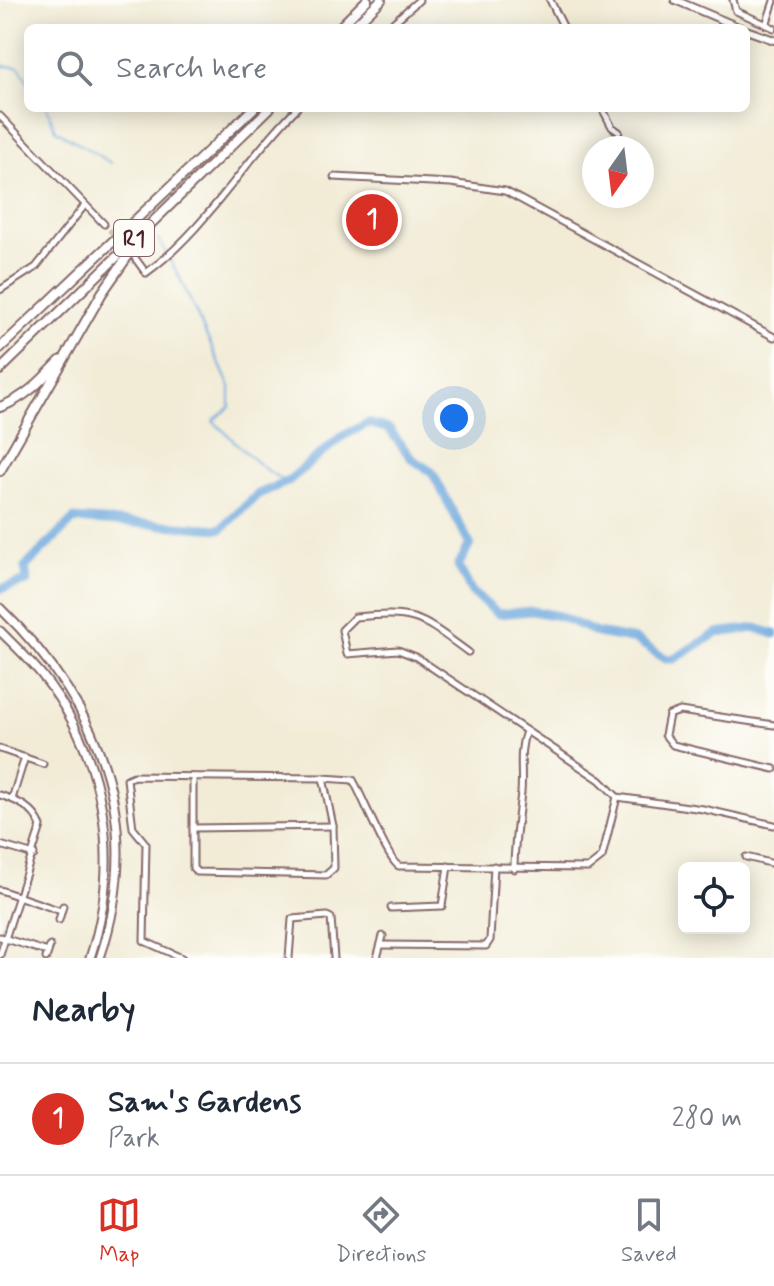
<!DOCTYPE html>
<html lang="en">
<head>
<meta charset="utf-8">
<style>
  :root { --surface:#fff; --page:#f6f6f7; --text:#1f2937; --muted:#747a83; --line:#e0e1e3; --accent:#d93025 }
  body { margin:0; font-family:Mynerve,sans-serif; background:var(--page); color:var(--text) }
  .controls { position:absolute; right:24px; bottom:24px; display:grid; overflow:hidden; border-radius:12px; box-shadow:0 4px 20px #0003 }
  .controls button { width:72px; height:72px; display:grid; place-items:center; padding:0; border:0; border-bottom:2px solid var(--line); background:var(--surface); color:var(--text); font:40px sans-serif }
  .compass { position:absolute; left:582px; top:136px; width:72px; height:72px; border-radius:50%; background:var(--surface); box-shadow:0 4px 20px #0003; rotate:194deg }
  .you { position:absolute; left:454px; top:418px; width:28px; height:28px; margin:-20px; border:6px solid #fff; border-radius:50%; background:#1a73e8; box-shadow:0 0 0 12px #1a73e833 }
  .badge { display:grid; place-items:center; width:52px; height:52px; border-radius:50%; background:var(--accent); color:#fff; font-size:26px; font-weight:700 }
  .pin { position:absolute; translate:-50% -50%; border:4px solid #fff; box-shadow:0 2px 8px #0006 }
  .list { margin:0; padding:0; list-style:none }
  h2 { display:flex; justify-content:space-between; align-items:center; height:104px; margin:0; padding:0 32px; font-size:34px }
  h2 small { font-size:26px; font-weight:400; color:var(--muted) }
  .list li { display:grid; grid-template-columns:52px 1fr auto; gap:24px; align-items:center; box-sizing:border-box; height:112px; padding:0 32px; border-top:2px solid var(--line) }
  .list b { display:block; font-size:30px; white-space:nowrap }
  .list p { margin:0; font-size:26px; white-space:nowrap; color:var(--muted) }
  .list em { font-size:26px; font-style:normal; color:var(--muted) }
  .icon { flex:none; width:44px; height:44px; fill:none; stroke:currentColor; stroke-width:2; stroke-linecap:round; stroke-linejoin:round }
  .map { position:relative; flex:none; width:774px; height:958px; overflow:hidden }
  .search { position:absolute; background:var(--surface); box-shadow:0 4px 20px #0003; left:24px; right:24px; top:24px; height:88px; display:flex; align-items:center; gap:20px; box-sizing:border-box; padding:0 28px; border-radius:12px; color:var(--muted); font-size:30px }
  .sheet { height:216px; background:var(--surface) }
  nav { display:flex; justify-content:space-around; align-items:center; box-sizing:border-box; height:112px; border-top:2px solid var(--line); background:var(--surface); font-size:22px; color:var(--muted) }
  nav a { display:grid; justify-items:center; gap:4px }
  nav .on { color:var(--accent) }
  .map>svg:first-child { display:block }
</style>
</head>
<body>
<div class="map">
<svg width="774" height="958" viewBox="0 0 774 958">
  <rect width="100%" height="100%" fill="#fdfcf7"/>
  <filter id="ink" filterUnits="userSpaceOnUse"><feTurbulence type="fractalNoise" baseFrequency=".0125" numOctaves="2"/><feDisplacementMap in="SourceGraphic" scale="16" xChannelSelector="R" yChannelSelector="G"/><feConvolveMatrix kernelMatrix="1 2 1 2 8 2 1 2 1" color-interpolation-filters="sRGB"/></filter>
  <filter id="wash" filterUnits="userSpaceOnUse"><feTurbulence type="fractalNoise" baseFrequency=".006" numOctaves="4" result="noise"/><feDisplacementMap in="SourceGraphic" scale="32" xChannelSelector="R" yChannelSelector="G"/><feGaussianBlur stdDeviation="1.8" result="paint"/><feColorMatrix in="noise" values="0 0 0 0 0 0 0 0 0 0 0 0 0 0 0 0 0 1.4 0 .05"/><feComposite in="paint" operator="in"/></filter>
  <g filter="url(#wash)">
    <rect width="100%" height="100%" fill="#f2ecd7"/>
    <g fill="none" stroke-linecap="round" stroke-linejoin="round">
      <g stroke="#6ca7dd" stroke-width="2">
        <polyline points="0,58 3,66 19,67 28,81"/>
        <polyline points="47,108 56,130 111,163"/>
        <path d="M158,239L179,276L230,387V407L213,421C239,444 257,468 287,482"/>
      </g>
      <polyline stroke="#6ca7dd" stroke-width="9" points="0,589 27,581 25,567 74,519 221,529 258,494 287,482 341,437 368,423 389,429 412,459 432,472 470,544 458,566 472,592 498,614 532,611 559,616 597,633 636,640 666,659 674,659 717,633 756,628 774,634"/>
    </g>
  </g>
  <g filter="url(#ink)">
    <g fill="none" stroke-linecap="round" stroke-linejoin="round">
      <polyline stroke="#d0c3b5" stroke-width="5" stroke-dasharray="5 2.5" stroke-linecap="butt" points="104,224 128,250"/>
      <defs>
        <g id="minor">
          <polyline points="550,0 564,28"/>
          <polyline points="733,0 736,11 774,28"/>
          <polyline points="766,25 774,1"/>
          <polyline points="387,28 419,0"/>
          <polyline points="602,108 612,127 619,132"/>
          <polyline points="0,116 104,224"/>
          <polyline points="334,177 451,183 505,191 774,337"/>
          <path d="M135,258L146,273C207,229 244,160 297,108"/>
          <polyline points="0,290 36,267 85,205"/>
          <path d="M468,652C420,617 417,611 355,617L342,630L347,654L398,650L416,657L600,780L617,797L703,809L774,825"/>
          <polyline points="774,725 680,711 669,715 665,735 673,745 774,769"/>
          <polyline points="0,749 43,764"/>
          <path d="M323,778L353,780C362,795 389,863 399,866L588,868L602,857L617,797"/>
          <path d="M0,795C18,801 34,808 41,826L0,955"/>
          <polyline points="12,799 25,757"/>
          <polyline points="193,828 333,826"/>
          <polyline points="0,845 34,855"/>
          <polyline points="746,857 774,864"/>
          <path d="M514,869C514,843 518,819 521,793C523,770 518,752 526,731"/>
          <polyline points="0,890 61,911"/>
          <polyline points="391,908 442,906 448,866"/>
          <polyline points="59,920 63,906"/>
          <polyline points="0,937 48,952"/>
          <polyline points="382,945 486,946 490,940 494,866"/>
          <polyline points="46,958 50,946"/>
          <polyline points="182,958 144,941 146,844 133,828 127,779 134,776 323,778 333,826 334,868 326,875 197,872 193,868 193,777"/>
          <polyline points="289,958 292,919 327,916 331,918 334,958"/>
          <polyline points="377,958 383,936"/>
        </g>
        <g id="tertiary">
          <polyline points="675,0 741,28"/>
          <polyline points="746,30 774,40"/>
        </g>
        <g id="primary">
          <path d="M0,608C100,705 146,821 100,958"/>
          <path d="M0,631C14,645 29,659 42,675C106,756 122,861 90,958"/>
        </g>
        <g id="trunk">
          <polyline points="339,28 367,0"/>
          <polyline points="352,28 381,0"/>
          <polyline points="0,348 254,108"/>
          <polyline points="0,370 270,108"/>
          <path d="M0,407C25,398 41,381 60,361"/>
          <polyline points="0,471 102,293 141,237"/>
        </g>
      </defs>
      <use href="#minor" stroke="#856767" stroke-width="9"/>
      <use href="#tertiary" stroke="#856767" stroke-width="10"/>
      <use href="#primary" stroke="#856767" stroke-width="11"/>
      <use href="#trunk" stroke="#856767" stroke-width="12"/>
      <use href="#minor" stroke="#fff" stroke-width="5"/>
      <use href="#tertiary" stroke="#fff" stroke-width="6"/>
      <use href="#primary" stroke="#fff" stroke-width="7"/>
      <use href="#trunk" stroke="#fff" stroke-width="8"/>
    </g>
  </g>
  <g text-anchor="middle" stroke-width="8" stroke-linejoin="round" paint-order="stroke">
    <rect fill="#fdfcf7" stroke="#806168" stroke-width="2" x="114" y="220" width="40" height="36" rx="6"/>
    <g font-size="22" font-weight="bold" fill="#4a1f2b">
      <text x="134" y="246">R1</text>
    </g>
  </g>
</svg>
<div class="controls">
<button><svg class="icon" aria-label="locate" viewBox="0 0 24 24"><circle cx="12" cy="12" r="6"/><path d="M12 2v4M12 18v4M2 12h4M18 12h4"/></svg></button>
</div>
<svg class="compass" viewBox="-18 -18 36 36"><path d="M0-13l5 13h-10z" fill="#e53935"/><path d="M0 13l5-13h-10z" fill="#747a83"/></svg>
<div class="you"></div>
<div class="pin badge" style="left:372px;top:220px">1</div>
<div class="search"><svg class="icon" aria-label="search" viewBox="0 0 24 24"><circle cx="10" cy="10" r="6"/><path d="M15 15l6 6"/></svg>Search here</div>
</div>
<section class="sheet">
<h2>Nearby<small></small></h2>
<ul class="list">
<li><span class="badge">1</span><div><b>Sam's Gardens</b><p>Park</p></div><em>280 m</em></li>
</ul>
</section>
<nav>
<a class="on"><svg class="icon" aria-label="map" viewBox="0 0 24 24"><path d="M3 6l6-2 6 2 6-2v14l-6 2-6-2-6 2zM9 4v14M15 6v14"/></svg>Map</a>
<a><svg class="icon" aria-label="directions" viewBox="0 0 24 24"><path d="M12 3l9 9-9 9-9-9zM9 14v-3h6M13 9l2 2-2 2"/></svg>Directions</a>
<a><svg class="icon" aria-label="saved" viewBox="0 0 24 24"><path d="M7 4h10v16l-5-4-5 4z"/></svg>Saved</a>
</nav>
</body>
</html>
